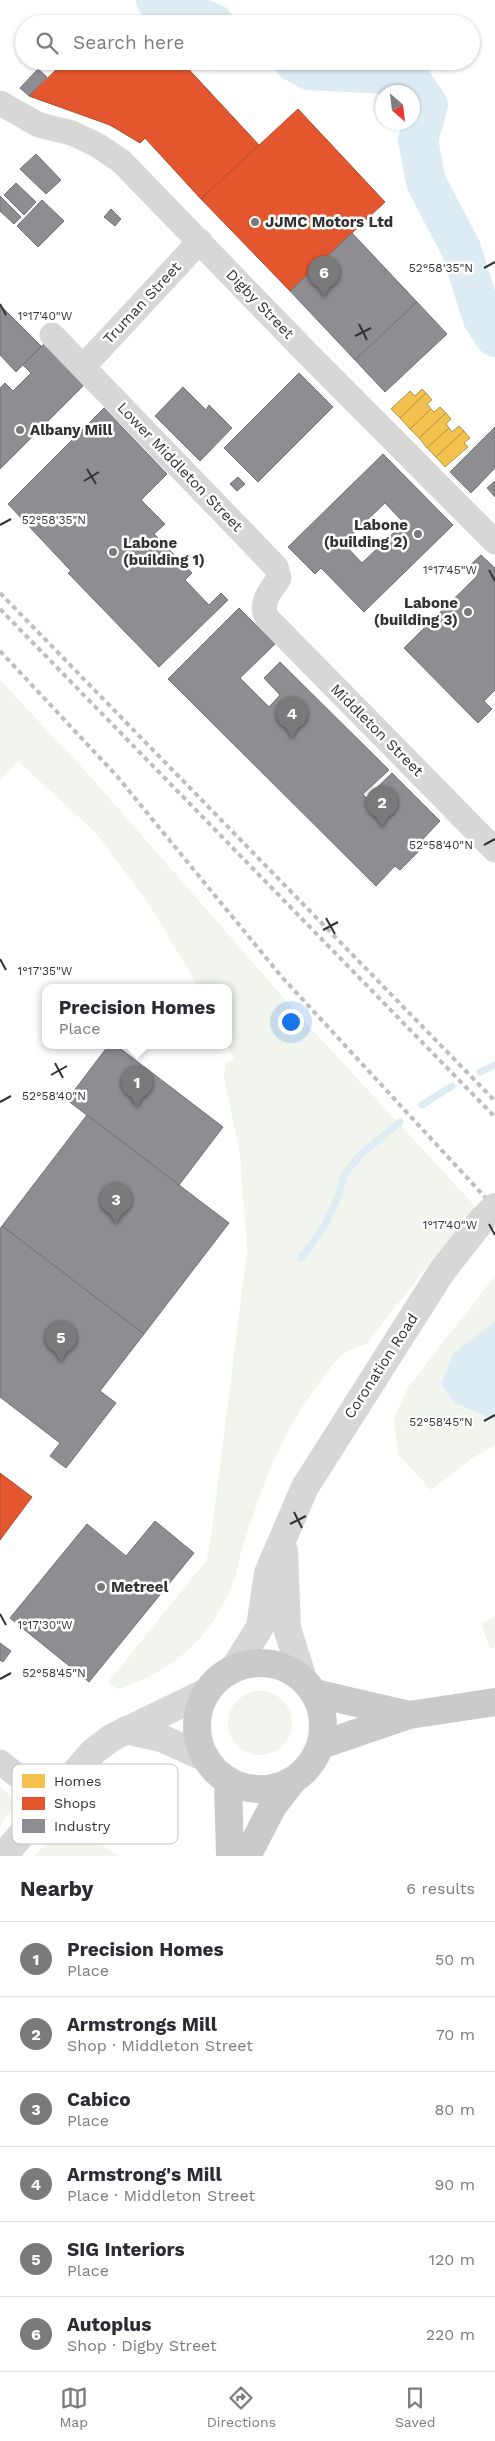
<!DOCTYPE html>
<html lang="en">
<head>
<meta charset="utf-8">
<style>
  :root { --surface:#fff; --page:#f2f2f3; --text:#2b2b33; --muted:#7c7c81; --line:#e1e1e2; --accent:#7a7a7a }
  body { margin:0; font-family:"Work Sans",sans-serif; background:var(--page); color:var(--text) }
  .compass { position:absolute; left:375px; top:85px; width:45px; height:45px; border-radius:50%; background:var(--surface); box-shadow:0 1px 4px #0004; rotate:152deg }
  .you { position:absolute; left:290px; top:1021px; width:18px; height:18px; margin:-12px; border:4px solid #fff; border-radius:50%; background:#1a73e8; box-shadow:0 0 0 8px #1a73e833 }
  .badge { display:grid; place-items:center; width:32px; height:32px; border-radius:50%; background:var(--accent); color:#fff; font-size:16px; font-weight:700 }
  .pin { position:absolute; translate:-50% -41px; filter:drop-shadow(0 1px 2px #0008) }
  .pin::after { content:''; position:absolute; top:26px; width:18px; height:15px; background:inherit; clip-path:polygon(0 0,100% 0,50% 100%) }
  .popup { position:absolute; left:42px; top:984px; width:190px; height:65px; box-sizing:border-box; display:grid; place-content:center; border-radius:10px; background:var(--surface); filter:drop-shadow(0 1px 4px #0005); font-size:16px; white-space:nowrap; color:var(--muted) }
  .popup b { font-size:19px; color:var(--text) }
  .popup::after { content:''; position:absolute; left:50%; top:100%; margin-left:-10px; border:10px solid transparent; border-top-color:var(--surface) }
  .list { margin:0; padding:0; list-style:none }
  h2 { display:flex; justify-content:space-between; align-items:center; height:65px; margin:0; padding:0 20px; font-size:21px }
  h2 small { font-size:16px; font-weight:400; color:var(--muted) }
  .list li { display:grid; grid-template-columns:32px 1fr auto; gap:15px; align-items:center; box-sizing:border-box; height:75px; padding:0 20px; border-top:1px solid var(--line) }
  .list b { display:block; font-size:19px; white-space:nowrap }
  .list p { margin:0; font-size:16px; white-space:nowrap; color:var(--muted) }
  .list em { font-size:16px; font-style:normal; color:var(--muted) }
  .icon { flex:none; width:28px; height:28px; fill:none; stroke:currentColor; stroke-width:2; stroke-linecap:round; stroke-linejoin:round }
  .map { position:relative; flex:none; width:495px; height:1856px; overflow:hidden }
  .search { position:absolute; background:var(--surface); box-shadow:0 1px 4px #0004; left:15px; right:15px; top:15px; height:55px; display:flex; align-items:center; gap:12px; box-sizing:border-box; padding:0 18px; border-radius:28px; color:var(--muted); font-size:19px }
  .sheet { height:515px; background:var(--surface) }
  nav { display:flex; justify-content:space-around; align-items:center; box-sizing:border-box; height:70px; border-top:1px solid var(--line); background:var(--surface); font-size:14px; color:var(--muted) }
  nav a { display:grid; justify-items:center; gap:2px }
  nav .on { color:var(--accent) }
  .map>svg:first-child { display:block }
</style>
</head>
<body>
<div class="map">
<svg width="495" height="1856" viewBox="0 0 495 1856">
  <rect width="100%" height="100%" fill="#fff"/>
  <g fill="#f1f5ed">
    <path d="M0,680L89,775L295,1011L475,1206L366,1344C359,1347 352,1349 345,1353C334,1359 324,1378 316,1388C281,1432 262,1488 244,1542C239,1556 238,1572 232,1586C210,1639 172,1672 118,1689L108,1682L207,1560L211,1537L247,1251L240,1154L224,1077L226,1063L234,1059L228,1046V988H199L145,898L97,834L18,761L0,780Z"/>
    <polygon points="495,1276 495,1445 471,1459 431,1490 398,1454 394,1418 408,1387"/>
    <polygon points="495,1617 495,1647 490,1649 481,1623"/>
    <circle cx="260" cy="1723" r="32"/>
    <polygon points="0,1786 12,1798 13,1808 0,1826"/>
    <polygon points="70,1822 118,1856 34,1856"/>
  </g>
  <polygon fill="#ddebf3" points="495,1321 495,1420 455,1403 441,1384 453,1354"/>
  <g fill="#f2c14e" stroke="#b99646">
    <polygon points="422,389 426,393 400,418 391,409 410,391 415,396"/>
    <polygon points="426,393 432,400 427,404 431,409 410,429 400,418"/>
    <polygon points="440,407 446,413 419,438 410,429 431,409 434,412"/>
    <polygon points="446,413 451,419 446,424 449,428 427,448 419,438"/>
    <polygon points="459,426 464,431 436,457 427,448 449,428 452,432"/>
    <polygon points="464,431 470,438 464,443 468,447 445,467 436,457"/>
  </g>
  <g fill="#e4572e" stroke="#af4c30">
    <polygon points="60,61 181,61 259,145 201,199 145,138 140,143 110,125 29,96 62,64"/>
    <polygon points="298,109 385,202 290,291 201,199"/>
    <polygon points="0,1473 32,1497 0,1540"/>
  </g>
  <g fill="#8d8d92" stroke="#727276" fill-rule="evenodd">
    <polygon points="38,69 47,77 29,96 20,88"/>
    <polygon points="36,154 61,180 46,194 20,169"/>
    <polygon points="16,183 36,202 24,215 4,195"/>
    <polygon points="0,196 21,217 14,224 0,211"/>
    <polygon points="42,200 64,221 38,247 17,226"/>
    <polygon points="111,209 121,219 115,226 104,217"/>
    <polygon points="352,233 417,302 355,360 290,291"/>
    <polygon points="417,302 447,334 385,392 355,360"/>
    <polygon points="0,305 41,346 16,372 0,355"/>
    <polygon points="44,344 84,385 0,469 0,388 5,383 13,391 31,373 23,365"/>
    <polygon points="299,373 333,407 258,482 224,448"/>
    <polygon points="183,387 206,410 209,405 232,428 200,461 155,416"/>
    <polygon points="104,408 167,474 141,500 165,524 154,534 192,573 185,580 209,605 221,593 228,600 159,667 68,573 71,571 8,504"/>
    <polygon points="495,427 495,468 471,493 450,472"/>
    <path d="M383,454L453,525L364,612L321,568L315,574L288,547ZM385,503L404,523L362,563L343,543Z"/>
    <polygon points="238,477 245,484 237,491 230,484"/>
    <polygon points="495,481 495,497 487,488"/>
    <polygon points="481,555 495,568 495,690 484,701 492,709 478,723 404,648 477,576 468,567"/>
    <polygon points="239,608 275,644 240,678 269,707 280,695 264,678 280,662 389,770 363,794 366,798 392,773 440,821 421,841 425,845 400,870 395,866 376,886 168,679"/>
    <polygon points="108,1046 117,1046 223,1127 179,1185 67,1100"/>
    <polygon points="87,1115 229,1223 144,1334 2,1226"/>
    <polygon points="2,1226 144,1334 100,1391 116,1403 66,1468 50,1456 60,1443 0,1397 0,1229"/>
    <polygon points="155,1521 194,1553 89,1682 10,1618 87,1524 126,1556"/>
    <polygon points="0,1643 11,1651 3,1662 0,1660"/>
  </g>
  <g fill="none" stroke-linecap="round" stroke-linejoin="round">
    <g stroke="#ddebf3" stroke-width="7">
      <polyline points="480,1072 495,1065"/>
      <polyline points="422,1105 452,1086"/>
      <polyline points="301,1258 323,1228 338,1197 344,1175 361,1154 400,1122"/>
    </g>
    <g stroke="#ddebf3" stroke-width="40">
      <polyline points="156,0 214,24"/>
      <polyline points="293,61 309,70 385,74 411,80 428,105 418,140 426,182 461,249 483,319 495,337"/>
    </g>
    <g stroke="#d7d7d7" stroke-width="25">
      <polyline points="0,103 39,125 72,133 97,145 121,161 303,349 495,542"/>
      <path d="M52,335L276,567L279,578C271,591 259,602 267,618L495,850"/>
      <polyline points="84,366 200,241"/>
      <polyline points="0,1762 50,1801"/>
    </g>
    <g stroke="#d7d7d7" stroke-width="28">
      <polyline points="284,1551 287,1628 303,1679"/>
      <polyline points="235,1667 260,1627 268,1573 305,1487 442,1271 482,1220"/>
      <polyline points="126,1730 161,1738 206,1758"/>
      <polyline points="3,1856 93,1752 111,1738 206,1692"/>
    </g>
    <g stroke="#cacaca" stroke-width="28">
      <circle cx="260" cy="1726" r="63"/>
      <polyline points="314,1693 409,1715"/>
      <polyline points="321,1745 409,1715 495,1702"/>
      <polyline points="228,1781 230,1856"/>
      <polyline points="247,1856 273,1806 291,1783"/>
    </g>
    <g stroke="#bebebe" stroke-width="4" stroke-dasharray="5 4" stroke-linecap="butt">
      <polyline points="0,593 495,1101"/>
      <polyline points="0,609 495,1117"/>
      <polyline points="0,651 116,775 281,976 495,1208"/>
    </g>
    <polyline stroke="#d7d7d7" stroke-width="28" points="482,1220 495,1207"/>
  </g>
  <path fill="none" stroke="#333" stroke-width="2" d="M484,268L495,262M0,304L6,315M359,324L367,340M355,336L371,328M87,469L96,484M84,481L99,472M0,525L11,519M489,570L495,581M484,845L495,839M326,918L335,934M323,930L338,922M0,959L6,970M55,1063L63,1078M51,1075L67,1066M0,1102L11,1096M489,1224L495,1235M484,1421L495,1415M294,1512L302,1528M290,1524L306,1516M0,1614L6,1625M0,1679L11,1673"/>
  <g fill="#7a7a7a" stroke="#fff" stroke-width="2">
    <circle cx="255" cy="222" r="5"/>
    <circle cx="20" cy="430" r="5"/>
    <circle cx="418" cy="534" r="5"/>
    <circle cx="113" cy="552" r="5"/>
    <circle cx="468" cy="612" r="5"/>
    <circle cx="101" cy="1587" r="5"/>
  </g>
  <g text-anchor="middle" stroke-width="5" stroke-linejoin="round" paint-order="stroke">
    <g font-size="15" font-weight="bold" fill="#333" stroke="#fff" text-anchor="start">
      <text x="265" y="227">JJMC Motors Ltd</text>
      <text x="30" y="435">Albany Mill</text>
      <text x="408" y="530" text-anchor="end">Labone<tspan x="408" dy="17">(building 2)</tspan></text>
      <text x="123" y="548">Labone<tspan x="123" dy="17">(building 1)</tspan></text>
      <text x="458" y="608" text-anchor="end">Labone<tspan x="458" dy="17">(building 3)</tspan></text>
      <text x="111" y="1592">Metreel</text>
    </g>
    <g font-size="15" fill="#333" stroke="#fff">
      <text transform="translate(142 303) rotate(-47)" y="5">Truman Street</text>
      <text transform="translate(260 304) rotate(46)" y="5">Digby Street</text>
      <text transform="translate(180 467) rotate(46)" y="5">Lower Middleton Street</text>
      <text transform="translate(377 730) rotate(45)" y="5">Middleton Street</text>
      <text transform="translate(381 1366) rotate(-57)" y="5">Coronation Road</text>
    </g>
  </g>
  <rect x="12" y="1764" width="166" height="80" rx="8" fill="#fff" stroke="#c2c2c2" stroke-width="1"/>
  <rect x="22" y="1774" width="23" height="14" fill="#f2c14e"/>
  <rect x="22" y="1797" width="23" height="13" fill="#e4572e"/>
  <rect x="22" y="1819" width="23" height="14" fill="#8d8d92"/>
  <g font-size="14" fill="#333">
    <text x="54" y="1786">Homes</text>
    <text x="54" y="1808">Shops</text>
    <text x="54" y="1831">Industry</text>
  </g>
  <g font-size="12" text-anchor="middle" fill="#333" stroke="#fff" stroke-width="5" stroke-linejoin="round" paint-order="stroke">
    <text x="441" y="272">52°58'35"N</text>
    <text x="45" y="320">1°17'40"W</text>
    <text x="54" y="524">52°58'35"N</text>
    <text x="450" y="574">1°17'45"W</text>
    <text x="441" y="849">52°58'40"N</text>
    <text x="45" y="975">1°17'35"W</text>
    <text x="54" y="1100">52°58'40"N</text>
    <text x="450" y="1229">1°17'40"W</text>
    <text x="441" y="1426">52°58'45"N</text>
    <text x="45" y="1629">1°17'30"W</text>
    <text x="54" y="1677">52°58'45"N</text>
  </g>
</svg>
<svg class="compass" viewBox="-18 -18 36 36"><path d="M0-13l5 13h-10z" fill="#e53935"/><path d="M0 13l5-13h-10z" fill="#7c7c81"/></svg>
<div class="you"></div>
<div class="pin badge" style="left:137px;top:1107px">1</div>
<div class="popup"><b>Precision Homes</b>Place</div>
<div class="pin badge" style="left:382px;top:827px">2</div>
<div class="pin badge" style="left:116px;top:1224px">3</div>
<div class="pin badge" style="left:292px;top:738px">4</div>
<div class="pin badge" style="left:61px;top:1362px">5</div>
<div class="pin badge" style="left:324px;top:297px">6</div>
<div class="search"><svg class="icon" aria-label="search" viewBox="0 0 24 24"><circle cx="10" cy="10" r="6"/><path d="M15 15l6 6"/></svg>Search here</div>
</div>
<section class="sheet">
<h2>Nearby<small>6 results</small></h2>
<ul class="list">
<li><span class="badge">1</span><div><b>Precision Homes</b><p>Place</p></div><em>50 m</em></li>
<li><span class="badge">2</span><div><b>Armstrongs Mill</b><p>Shop · Middleton Street</p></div><em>70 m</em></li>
<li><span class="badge">3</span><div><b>Cabico</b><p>Place</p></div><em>80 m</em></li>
<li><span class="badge">4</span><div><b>Armstrong's Mill</b><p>Place · Middleton Street</p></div><em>90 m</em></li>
<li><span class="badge">5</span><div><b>SIG Interiors</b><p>Place</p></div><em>120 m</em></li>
<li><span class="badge">6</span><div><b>Autoplus</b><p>Shop · Digby Street</p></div><em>220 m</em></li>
</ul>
</section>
<nav>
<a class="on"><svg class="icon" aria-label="map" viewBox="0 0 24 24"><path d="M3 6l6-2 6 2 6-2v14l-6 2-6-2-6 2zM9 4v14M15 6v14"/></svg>Map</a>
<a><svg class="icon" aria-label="directions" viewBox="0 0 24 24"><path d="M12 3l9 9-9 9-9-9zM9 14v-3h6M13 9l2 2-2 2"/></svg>Directions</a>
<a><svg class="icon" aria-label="saved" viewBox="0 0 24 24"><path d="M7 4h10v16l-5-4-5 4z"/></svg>Saved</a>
</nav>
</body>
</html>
